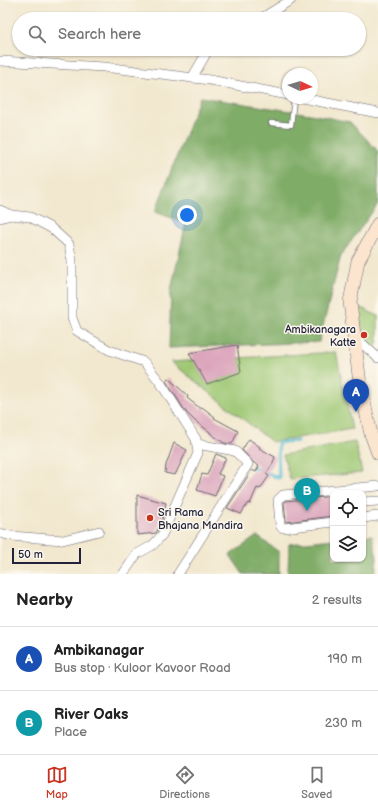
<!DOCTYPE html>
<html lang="en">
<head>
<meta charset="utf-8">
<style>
  :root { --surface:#fff; --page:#f6f6f6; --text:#222; --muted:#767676; --line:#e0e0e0; --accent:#c8321e }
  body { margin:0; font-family:"Balsamiq Sans",sans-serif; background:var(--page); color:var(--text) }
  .controls { position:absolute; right:12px; bottom:12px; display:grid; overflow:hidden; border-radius:8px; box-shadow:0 1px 3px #0004 }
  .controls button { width:36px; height:36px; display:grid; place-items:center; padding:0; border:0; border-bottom:1px solid var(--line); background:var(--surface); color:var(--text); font:20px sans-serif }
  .compass { position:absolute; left:282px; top:68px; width:36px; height:36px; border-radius:50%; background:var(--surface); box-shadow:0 1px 3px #0004; rotate:94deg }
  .scale { position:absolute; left:12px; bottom:10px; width:69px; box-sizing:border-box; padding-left:4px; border:2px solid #22223b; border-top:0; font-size:11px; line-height:14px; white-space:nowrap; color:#22223b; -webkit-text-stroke:3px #fbf7ec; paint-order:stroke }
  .you { position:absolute; left:187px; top:215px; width:14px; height:14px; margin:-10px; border:3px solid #fff; border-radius:50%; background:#1a73e8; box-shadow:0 0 0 6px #1a73e833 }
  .badge { display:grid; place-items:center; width:26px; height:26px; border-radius:50%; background:var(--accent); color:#fff; font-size:13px; font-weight:700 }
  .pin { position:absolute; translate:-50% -33px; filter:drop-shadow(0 1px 2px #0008) }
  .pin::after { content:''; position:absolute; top:21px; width:14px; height:12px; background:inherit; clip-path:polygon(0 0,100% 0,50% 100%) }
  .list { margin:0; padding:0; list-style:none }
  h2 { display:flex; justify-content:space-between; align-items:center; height:52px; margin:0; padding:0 16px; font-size:17px }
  h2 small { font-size:13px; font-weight:400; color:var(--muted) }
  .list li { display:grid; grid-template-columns:26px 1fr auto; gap:12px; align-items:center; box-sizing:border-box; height:64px; padding:0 16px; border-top:1px solid var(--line) }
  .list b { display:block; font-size:15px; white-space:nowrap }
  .list p { margin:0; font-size:13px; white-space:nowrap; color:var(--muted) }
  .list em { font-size:13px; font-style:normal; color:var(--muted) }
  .icon { flex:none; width:22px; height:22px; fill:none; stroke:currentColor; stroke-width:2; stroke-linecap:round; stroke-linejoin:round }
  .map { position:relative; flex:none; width:378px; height:574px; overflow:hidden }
  .search { position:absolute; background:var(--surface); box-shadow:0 1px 3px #0004; left:12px; right:12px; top:12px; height:44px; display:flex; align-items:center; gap:10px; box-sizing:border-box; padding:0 14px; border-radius:22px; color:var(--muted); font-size:15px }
  .sheet { height:180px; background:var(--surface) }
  nav { display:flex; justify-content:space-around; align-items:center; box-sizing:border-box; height:56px; border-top:1px solid var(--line); background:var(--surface); font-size:11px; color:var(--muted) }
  nav a { display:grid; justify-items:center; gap:2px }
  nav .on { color:var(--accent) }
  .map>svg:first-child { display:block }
</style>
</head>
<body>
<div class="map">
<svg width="378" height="574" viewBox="0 0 378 574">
  <rect width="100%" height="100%" fill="#fbf7ec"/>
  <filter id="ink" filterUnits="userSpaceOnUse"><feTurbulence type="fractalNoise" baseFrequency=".025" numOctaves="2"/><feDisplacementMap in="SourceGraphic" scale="8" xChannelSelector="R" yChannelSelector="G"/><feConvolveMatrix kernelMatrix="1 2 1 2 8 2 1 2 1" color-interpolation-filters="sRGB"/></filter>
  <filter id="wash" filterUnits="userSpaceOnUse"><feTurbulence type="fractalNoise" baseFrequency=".012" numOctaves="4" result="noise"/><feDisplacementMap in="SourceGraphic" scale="16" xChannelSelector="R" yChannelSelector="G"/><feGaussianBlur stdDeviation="0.9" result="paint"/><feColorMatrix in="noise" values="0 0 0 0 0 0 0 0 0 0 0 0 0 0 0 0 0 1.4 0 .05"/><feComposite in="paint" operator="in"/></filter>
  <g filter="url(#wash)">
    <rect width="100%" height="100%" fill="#f2e8cf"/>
    <g fill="#9fc874" stroke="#607558">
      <polygon points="353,304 378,316 378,341 372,353 357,334"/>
      <polygon points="336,352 352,429 272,442 171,362"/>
      <polygon points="355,442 362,473 290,479 283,455"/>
    </g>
    <g fill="#7fac66" stroke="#506750">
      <polygon points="200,97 310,114 350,122 378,151 378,204 341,255 319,342 169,348 171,290 186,223 155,212"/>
      <polygon points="372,535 377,558 375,574 288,574 289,544 333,539 333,559 363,559 363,536"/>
      <polygon points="257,536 279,552 279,574 243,574 230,555"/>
    </g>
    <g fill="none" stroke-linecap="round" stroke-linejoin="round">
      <polyline stroke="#58bed6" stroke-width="3" points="253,467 279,478 278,443 297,441"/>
    </g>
    <g id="blocks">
      <g fill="#dba5bc">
        <polygon points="237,345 241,372 207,384 189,353"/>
        <polygon points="168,378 188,396 187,398 201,409 202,407 215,417 214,418 238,431 232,444 224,443 210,433 210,432 195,421 186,412 166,381"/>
        <polygon points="249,439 260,447 259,448 275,457 272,465 266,474 269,476 260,489 257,488 250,504 248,503 241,514 227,508 252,470 256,472 259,466 254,463 242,450"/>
        <polygon points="174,443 187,450 175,475 165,473 166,465"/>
        <polygon points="216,454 226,458 218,474 223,476 215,496 197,490 202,474 207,475"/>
        <polygon points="137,495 166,503 162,520 156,533 137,535"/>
        <polygon points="333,496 333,516 286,522 284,502 286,501"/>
      </g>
    </g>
  </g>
  <g filter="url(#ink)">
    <use href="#blocks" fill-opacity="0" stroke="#6b676f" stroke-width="1"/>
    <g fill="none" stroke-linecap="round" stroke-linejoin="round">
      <defs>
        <polyline id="lane" points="271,123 291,125 294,98"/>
        <g id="street">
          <polyline points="260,19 291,0"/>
          <polyline points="0,61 104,67 210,80 288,95"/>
          <polyline points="192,78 207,52 211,49"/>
          <polyline points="302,98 378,113"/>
          <polyline points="0,210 11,215"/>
          <polyline points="0,218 11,215 30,217 51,228 69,244 72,261 72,318 77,331 109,350 144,362 160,382 196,439 198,453 162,535 153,545 137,554 123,574"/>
          <polyline points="353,335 378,358"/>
          <polyline points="363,502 378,501"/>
          <polyline points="363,518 378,516"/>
          <polyline points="333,522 284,528 281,527 280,524 278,500 283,495 378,486"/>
          <polyline points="0,533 11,536 63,540 99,531"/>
          <polyline points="178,574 248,464 235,451 197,444"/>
        </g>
        <polyline id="secondary" points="378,224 358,261 350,302 360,384 371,434 378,453"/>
      </defs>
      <use href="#lane" stroke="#6b676f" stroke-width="6"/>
      <use href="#street" stroke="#6b676f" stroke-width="10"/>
      <use href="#secondary" stroke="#6b676f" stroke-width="14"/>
      <use href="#lane" stroke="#fff" stroke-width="4.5"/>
      <use href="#street" stroke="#fff" stroke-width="9"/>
      <use href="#secondary" stroke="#fbe5cf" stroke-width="13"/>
    </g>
  </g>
  <g fill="#c8321e" stroke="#fbf7ec" stroke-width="1.5">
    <circle cx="364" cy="335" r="4"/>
    <circle cx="150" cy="518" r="4"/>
  </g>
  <g text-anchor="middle" stroke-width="3" stroke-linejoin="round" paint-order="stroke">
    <g font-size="11" fill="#22223b" stroke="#fbf7ec" text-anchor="end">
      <text x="356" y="333">Ambikanagara<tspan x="356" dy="13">Katte</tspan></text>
      <text x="158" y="516" text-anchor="start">Sri Rama<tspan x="158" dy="13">Bhajana Mandira</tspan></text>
    </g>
  </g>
</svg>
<div class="controls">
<button><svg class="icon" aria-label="locate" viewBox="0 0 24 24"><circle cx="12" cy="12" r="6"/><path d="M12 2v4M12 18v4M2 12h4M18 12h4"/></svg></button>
<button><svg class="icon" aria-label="layers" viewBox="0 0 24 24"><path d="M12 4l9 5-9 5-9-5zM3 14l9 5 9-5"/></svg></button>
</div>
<svg class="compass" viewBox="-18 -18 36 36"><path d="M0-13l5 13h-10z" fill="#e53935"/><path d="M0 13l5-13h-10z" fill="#767676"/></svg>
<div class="scale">50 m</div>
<div class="you"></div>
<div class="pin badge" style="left:356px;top:412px;background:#1a4fb4">A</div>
<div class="pin badge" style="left:307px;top:511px;background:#0f9aa8">B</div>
<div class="search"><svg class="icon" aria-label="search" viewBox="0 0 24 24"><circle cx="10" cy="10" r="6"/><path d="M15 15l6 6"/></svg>Search here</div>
</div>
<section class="sheet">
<h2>Nearby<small>2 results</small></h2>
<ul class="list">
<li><span class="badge" style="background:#1a4fb4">A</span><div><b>Ambikanagar</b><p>Bus stop · Kuloor Kavoor Road</p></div><em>190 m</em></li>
<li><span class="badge" style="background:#0f9aa8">B</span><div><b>River Oaks</b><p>Place</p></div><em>230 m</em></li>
</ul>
</section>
<nav>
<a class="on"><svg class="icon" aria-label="map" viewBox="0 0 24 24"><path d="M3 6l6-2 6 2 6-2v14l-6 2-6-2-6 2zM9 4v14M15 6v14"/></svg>Map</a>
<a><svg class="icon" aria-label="directions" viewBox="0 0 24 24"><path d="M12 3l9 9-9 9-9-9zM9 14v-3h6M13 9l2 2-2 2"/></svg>Directions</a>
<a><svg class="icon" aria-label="saved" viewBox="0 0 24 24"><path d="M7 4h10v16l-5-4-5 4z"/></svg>Saved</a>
</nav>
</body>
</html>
